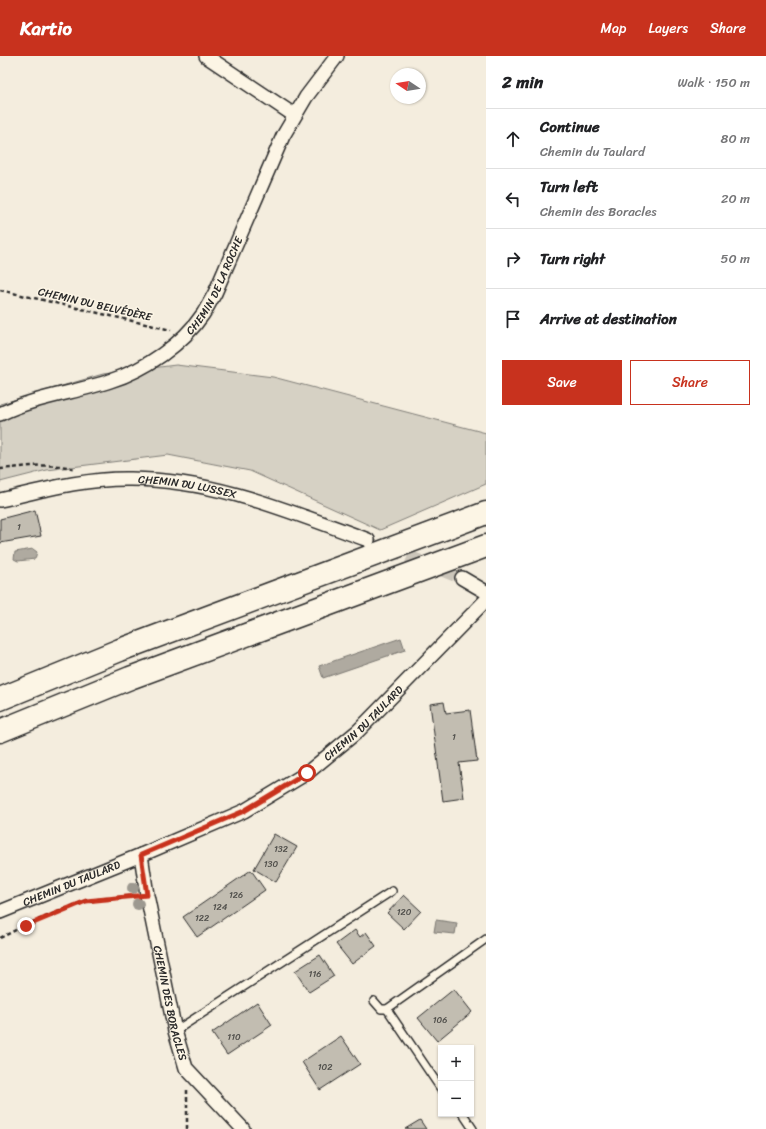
<!DOCTYPE html>
<html lang="en">
<head>
<meta charset="utf-8">
<style>
  :root { --surface:#fff; --page:#f6f6f6; --text:#202124; --muted:#757577; --line:#e0e0e0; --accent:#c8321e }
  body { margin:0; font-family:Sriracha,sans-serif; background:var(--page); color:var(--text) }
  .controls { position:absolute; right:12px; bottom:12px; display:grid; overflow:hidden; border-radius:0px; box-shadow:0 1px 3px #0004 }
  .controls button { width:36px; height:36px; display:grid; place-items:center; padding:0; border:0; border-bottom:1px solid var(--line); background:var(--surface); color:var(--text); font:20px sans-serif }
  .compass { position:absolute; left:390px; top:12px; width:36px; height:36px; border-radius:50%; background:var(--surface); box-shadow:0 1px 3px #0004; rotate:282deg }
  .stop { position:absolute; width:12px; height:12px; margin:-9px; border:3px solid #c8321e; border-radius:50%; background:#fff }
  .stop.end { background:#c8321e; border-color:#fff; box-shadow:0 1px 4px #0008 }
  .list { margin:0; padding:0; list-style:none }
  h2 { display:flex; justify-content:space-between; align-items:center; height:52px; margin:0; padding:0 16px; font-size:17px }
  h2 small { font-size:13px; font-weight:400; color:var(--muted) }
  .list li { display:grid; grid-template-columns:26px 1fr auto; gap:12px; align-items:center; box-sizing:border-box; height:60px; padding:0 16px; border-top:1px solid var(--line) }
  .list b { display:block; font-size:15px; white-space:nowrap }
  .list p { margin:0; font-size:13px; white-space:nowrap; color:var(--muted) }
  .list em { font-size:13px; font-style:normal; color:var(--muted) }
  .actions { display:flex; gap:8px; padding:12px 16px }
  .actions a { flex:1; padding:9px 0; border:1px solid var(--accent); border-radius:0px; text-align:center; font-size:14px; color:var(--accent) }
  .actions .main { background:var(--accent); color:#fff }
  .icon { flex:none; width:22px; height:22px; fill:none; stroke:currentColor; stroke-width:2; stroke-linecap:round; stroke-linejoin:round }
  .map { position:relative; flex:none; width:486px; height:1073px; overflow:hidden }
  header { display:flex; align-items:center; gap:24px; box-sizing:border-box; height:56px; padding:0 20px; background:var(--accent); color:#fff }
  header strong { font-size:19px }
  nav { display:flex; gap:22px; margin-inline-start:auto; font-size:14px }
  main { display:flex }
  aside { flex:1; background:var(--surface) }
  .map>svg:first-child { display:block }
</style>
</head>
<body>
<header>
<strong>Kartio</strong>
<nav><a>Map</a><a>Layers</a><a>Share</a></nav>
</header>
<main>
<div class="map">
<svg width="486" height="1073" viewBox="0 0 486 1073">
  <rect width="100%" height="100%" fill="#f4edde"/>
  <filter id="ink" filterUnits="userSpaceOnUse"><feTurbulence type="fractalNoise" baseFrequency=".025" numOctaves="2"/><feDisplacementMap in="SourceGraphic" scale="8" xChannelSelector="R" yChannelSelector="G"/><feConvolveMatrix kernelMatrix="1 2 1 2 8 2 1 2 1" color-interpolation-filters="sRGB"/></filter>
  <g filter="url(#ink)">
    <polygon fill="#d6d1c4" stroke="#807e78" points="176,309 273,321 486,377 486,428 380,474 250,415 168,399 47,414 0,426 0,348 103,318"/>
    <g fill="#afaaa0" stroke="#7a7771">
      <polygon points="33,493 37,496 35,503 18,505 14,503 15,496"/>
      <polygon points="401,582 405,594 323,622 319,610"/>
      <polygon points="436,864 457,867 455,878 434,876"/>
    </g>
    <g fill="#c2bdb1" stroke="#2b2b2b">
      <polygon points="35,454 41,480 0,487 0,463"/>
      <polygon points="444,646 446,657 470,654 477,705 459,707 464,742 443,745 430,648"/>
      <polygon points="274,778 297,791 276,826 254,813"/>
      <polygon points="251,814 265,834 197,881 183,861"/>
      <polygon points="404,839 421,855 404,873 387,857"/>
      <polygon points="355,874 360,881 366,876 376,890 352,908 336,888"/>
      <polygon points="320,899 334,920 309,936 295,915"/>
      <polygon points="454,933 472,956 437,985 418,962"/>
      <polygon points="257,946 272,969 227,999 212,977"/>
      <polygon points="341,980 360,1008 320,1034 302,1006"/>
      <polygon points="420,1064 426,1073 405,1073"/>
    </g>
    <g fill="none" stroke-linecap="round" stroke-linejoin="round">
      <polyline stroke="#ccc6ba" stroke-width="13" stroke-dasharray="13 6" stroke-linecap="butt" points="390,493 462,522"/>
      <defs>
        <g id="service">
          <polyline points="374,945 381,953 387,953"/>
          <polyline points="175,975 392,835"/>
          <polyline points="441,1033 387,953 486,883"/>
          <polyline points="463,1058 473,1073"/>
        </g>
        <g id="minor">
          <polyline points="206,0 294,59"/>
          <path id="s1" d="M0,358C35,341 74,337 110,325C145,314 183,288 203,258C207,252 211,244 215,237L283,80L306,41L337,0"/>
          <path id="s2" d="M0,444C43,434 87,422 131,423C217,424 288,455 368,484"/>
          <polyline points="462,522 486,536"/>
          <path id="s3" d="M141,799L147,839L175,975L186,1012L243,1073"/>
          <path id="s4" d="M0,856L141,799L244,755L307,717L358,675L486,544"/>
        </g>
        <g id="motorway">
          <polyline points="0,643 120,594 486,457"/>
          <polyline points="0,675 130,622 486,490"/>
        </g>
      </defs>
      <use href="#service" stroke="#2b2b2b" stroke-width="10"/>
      <use href="#minor" stroke="#2b2b2b" stroke-width="16"/>
      <use href="#motorway" stroke="#2b2b2b" stroke-width="25"/>
      <g stroke="#2b2b2b" stroke-width="2.5" stroke-dasharray="4 3" stroke-linecap="butt">
        <polyline points="0,234 171,274"/>
        <path d="M0,413C24,411 52,406 75,413"/>
        <polyline points="0,882 26,869 86,845 134,840"/>
        <polyline points="187,1034 187,1073"/>
      </g>
      <use href="#service" stroke="#fcf5e5" stroke-width="7"/>
      <use href="#minor" stroke="#fcf5e5" stroke-width="13"/>
      <use href="#motorway" stroke="#fcf5e5" stroke-width="22"/>
    </g>
    <g fill="#9d9990">
      <circle cx="133" cy="832" r="6"/>
      <circle cx="138" cy="848" r="6"/>
    </g>
  </g>
  <g fill="none" stroke-linecap="round" stroke-linejoin="round" filter="url(#ink)">
    <polyline stroke="#c8321e" stroke-width="5" points="26,870 86,845 147,839 141,799 244,755 307,717"/>
  </g>
  <g text-anchor="middle" stroke-width="3" stroke-linejoin="round" paint-order="stroke">
    <g font-size="9" fill="#51504c">
      <text x="19" y="474">1</text>
      <text x="454" y="684">1</text>
      <text x="281" y="796">132</text>
      <text x="271" y="811">130</text>
      <text x="236" y="842">126</text>
      <text x="220" y="854">124</text>
      <text x="404" y="859">120</text>
      <text x="202" y="865">122</text>
      <text x="315" y="921">116</text>
      <text x="440" y="967">106</text>
      <text x="234" y="984">110</text>
      <text x="325" y="1014">102</text>
    </g>
    <g font-size="11" fill="#2b2b2b" stroke="#fcf5e5">
      <text dy="4" stroke="none"><textPath href="#s1" startOffset="262">CHEMIN DE LA ROCHE</textPath></text>
      <text transform="translate(95 248) rotate(13)" y="4">CHEMIN DU BELVÉDÈRE</text>
      <text dy="4" stroke="none"><textPath href="#s2" startOffset="190">CHEMIN DU LUSSEX</textPath></text>
      <text dy="4" stroke="none"><textPath href="#s4" startOffset="413">CHEMIN DU TAULARD</textPath></text>
      <text dy="4" stroke="none"><textPath href="#s4" startOffset="77">CHEMIN DU TAULARD</textPath></text>
      <text dy="4" stroke="none"><textPath href="#s3" startOffset="151">CHEMIN DES BORACLES</textPath></text>
    </g>
  </g>
</svg>
<div class="controls">
<button>+</button>
<button>−</button>
</div>
<svg class="compass" viewBox="-18 -18 36 36"><path d="M0-13l5 13h-10z" fill="#e53935"/><path d="M0 13l5-13h-10z" fill="#757577"/></svg>
<div class="stop" style="left:307px;top:717px"></div>
<div class="stop end" style="left:26px;top:870px"></div>
</div>
<aside>
<h2>2 min<small>Walk · 150 m</small></h2>
<ul class="list">
<li><svg class="icon" aria-label="ahead" viewBox="0 0 24 24"><path d="M12 20V5M6 11l6-6 6 6"/></svg><div><b>Continue</b><p>Chemin du Taulard</p></div><em>80 m</em></li>
<li><svg class="icon" aria-label="left" viewBox="0 0 24 24"><path d="M17 20v-9H6M10 6l-5 5 5 5"/></svg><div><b>Turn left</b><p>Chemin des Boracles</p></div><em>20 m</em></li>
<li><svg class="icon" aria-label="right" viewBox="0 0 24 24"><path d="M7 20v-9h11M14 6l5 5-5 5"/></svg><div><b>Turn right</b></div><em>50 m</em></li>
<li><svg class="icon" aria-label="arrive" viewBox="0 0 24 24"><path d="M6 21V4h12l-3 4 3 4H6"/></svg><div><b>Arrive at destination</b></div></li>
</ul>
<div class="actions"><a class="main">Save</a><a>Share</a></div>
</aside>
</main>
</body>
</html>
